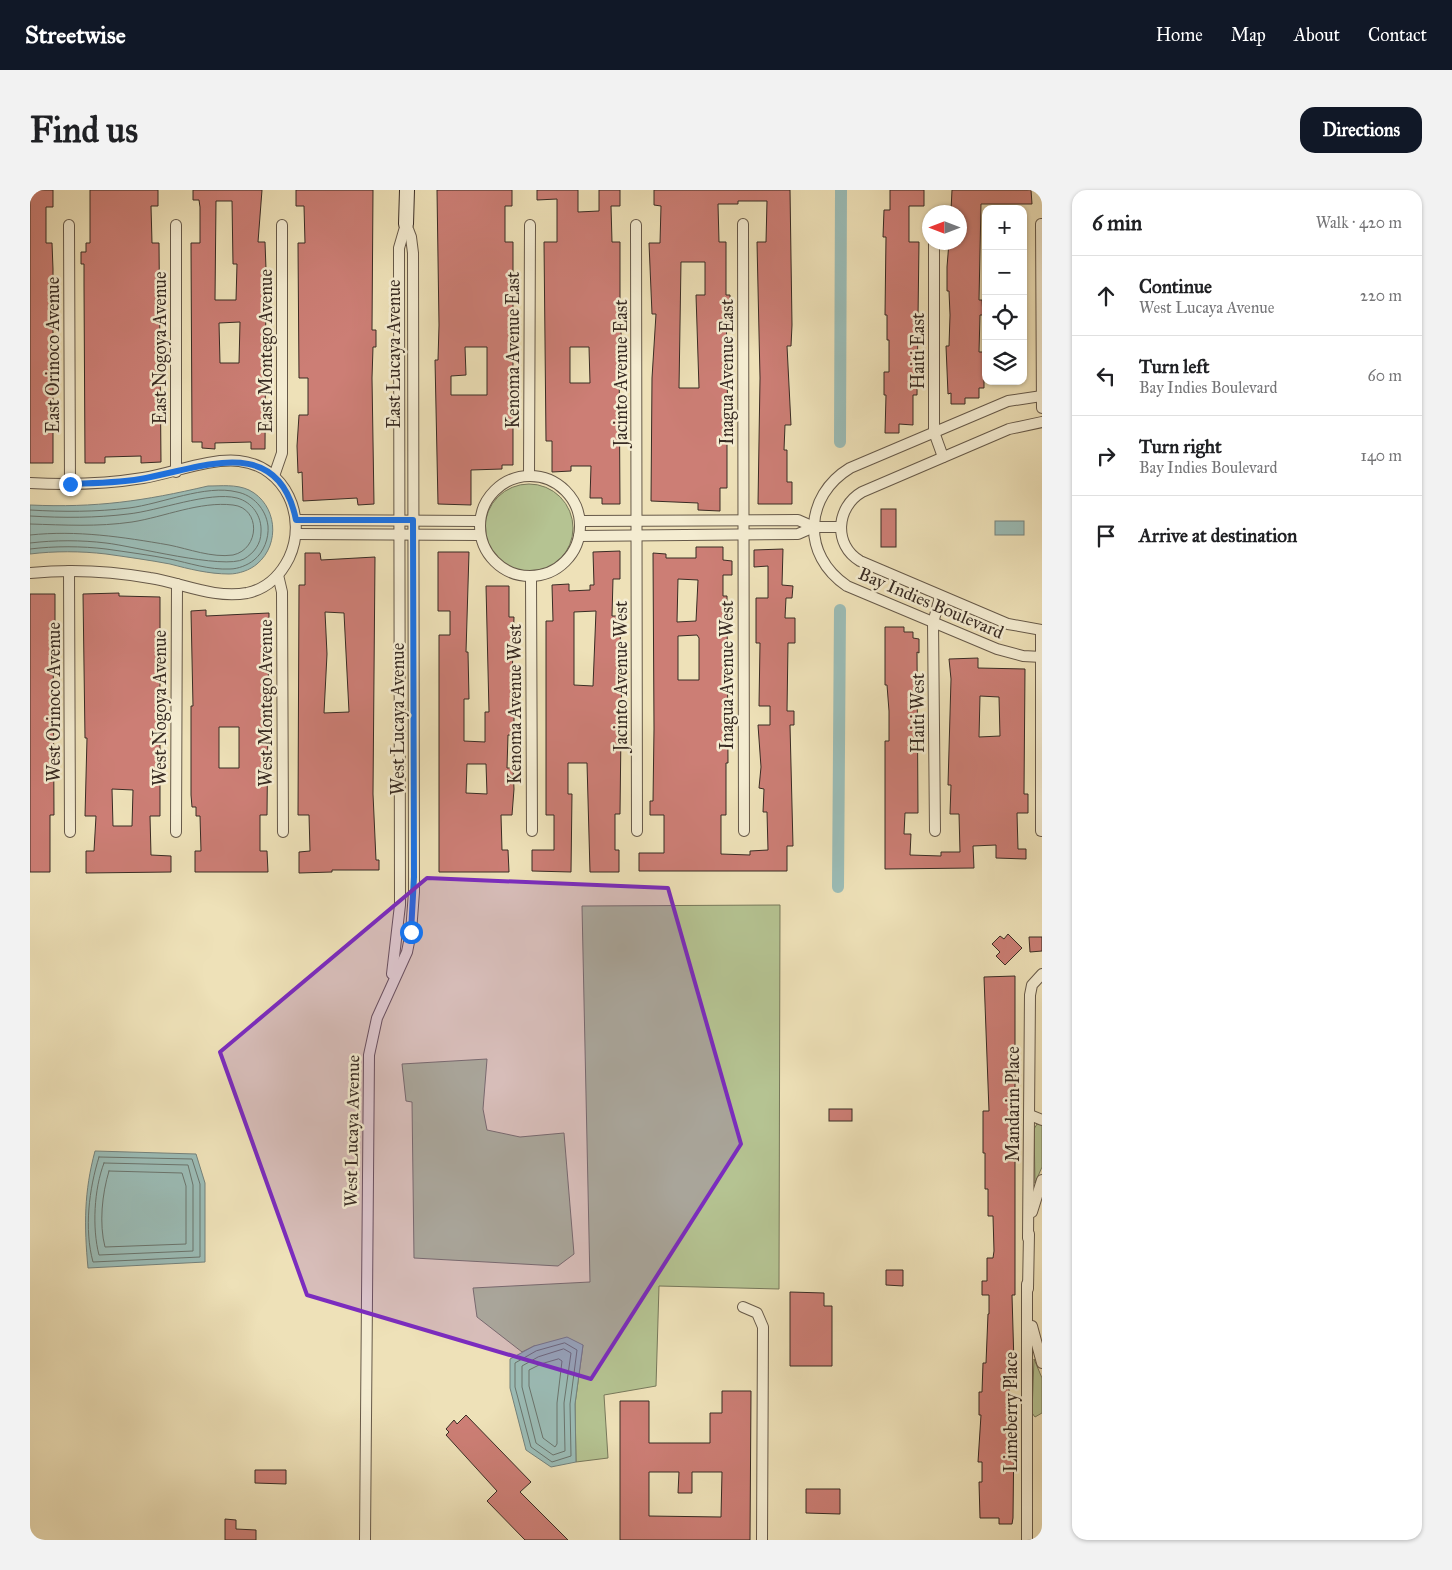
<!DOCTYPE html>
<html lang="en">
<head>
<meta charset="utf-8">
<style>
  :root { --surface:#fff; --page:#f2f2f2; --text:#202124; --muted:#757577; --line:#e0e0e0; --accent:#111827 }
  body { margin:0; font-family:"IM FELL Great Primer",serif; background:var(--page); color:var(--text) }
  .controls { position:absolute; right:15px; top:15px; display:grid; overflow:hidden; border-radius:10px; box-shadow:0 1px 4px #0004 }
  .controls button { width:45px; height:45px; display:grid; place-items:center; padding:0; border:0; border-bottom:1px solid var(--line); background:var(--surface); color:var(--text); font:25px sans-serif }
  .compass { position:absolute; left:892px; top:15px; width:45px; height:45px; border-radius:50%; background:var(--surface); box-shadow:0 1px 4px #0004; rotate:270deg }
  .stop { position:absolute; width:15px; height:15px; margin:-11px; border:4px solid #1a73e8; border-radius:50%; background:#fff }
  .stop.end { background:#1a73e8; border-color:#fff; box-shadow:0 1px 5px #0008 }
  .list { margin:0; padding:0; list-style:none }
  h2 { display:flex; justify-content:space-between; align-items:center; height:65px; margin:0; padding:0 20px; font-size:21px }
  h2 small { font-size:16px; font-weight:400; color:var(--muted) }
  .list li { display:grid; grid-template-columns:32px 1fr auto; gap:15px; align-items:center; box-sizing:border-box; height:80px; padding:0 20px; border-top:1px solid var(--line) }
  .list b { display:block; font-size:19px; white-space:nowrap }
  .list p { margin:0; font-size:16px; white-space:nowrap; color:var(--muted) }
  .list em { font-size:16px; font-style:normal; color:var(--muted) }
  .icon { flex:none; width:28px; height:28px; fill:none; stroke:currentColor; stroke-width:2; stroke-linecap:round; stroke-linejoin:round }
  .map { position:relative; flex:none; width:1012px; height:1350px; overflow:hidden; border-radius:15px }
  header { display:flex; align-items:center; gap:30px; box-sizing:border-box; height:70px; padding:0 25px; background:var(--accent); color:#fff }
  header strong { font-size:24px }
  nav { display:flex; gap:28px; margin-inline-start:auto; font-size:18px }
  .intro { display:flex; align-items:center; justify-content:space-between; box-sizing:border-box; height:120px; padding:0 30px }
  h1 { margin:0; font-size:35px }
  .button { padding:12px 22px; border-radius:15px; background:var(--accent); color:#fff; font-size:18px; font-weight:700 }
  main { display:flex; gap:30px; padding:0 30px }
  aside { flex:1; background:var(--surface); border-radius:15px; box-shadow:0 1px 4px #0004 }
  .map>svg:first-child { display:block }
</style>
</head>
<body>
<header>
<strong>Streetwise</strong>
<nav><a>Home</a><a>Map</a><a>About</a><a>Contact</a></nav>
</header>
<div class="intro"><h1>Find us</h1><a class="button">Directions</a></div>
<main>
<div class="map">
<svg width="1012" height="1350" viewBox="0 0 1012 1350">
  <rect width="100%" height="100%" fill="#eee1b8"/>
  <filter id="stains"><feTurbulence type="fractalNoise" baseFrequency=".004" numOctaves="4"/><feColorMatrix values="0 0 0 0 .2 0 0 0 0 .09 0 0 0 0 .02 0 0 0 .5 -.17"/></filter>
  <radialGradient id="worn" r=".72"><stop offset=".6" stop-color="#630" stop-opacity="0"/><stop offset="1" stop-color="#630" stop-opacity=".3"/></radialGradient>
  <g fill="#b5c392" stroke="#77785b">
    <circle cx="499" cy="338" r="44"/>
    <polygon points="750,715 749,1099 629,1096 626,1196 574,1205 578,1268 546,1272 545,1214 553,1155 504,1156 492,1162 447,1127 443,1098 560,1092 552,716"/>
    <polygon points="457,869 453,919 457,940 490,947 534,943 544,1064 528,1076 384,1068 382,912 376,911 372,874"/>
    <polygon points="1007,934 1012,935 1012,977 1005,993 1004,939"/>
    <polygon points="1004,1169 1012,1188 1012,1223 1005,1227 1002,1223"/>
  </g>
  <g fill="#9bbcb6" stroke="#74827c">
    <path d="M178,296C191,296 206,294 219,300C247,314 251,354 227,374C220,380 209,384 199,384C179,384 159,379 140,374C119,370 97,367 76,364C51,361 24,361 0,364V315C66,318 114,311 178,296Z"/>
    <rect x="965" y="331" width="29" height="14"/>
    <path d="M65,961L166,964L175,993V1072L58,1078C54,1035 54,1002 65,961Z"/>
    <polygon points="537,1147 553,1155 545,1214 546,1272 521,1277 496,1260 480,1198 480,1169 504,1156"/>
  </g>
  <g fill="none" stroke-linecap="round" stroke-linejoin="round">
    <g stroke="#6a746d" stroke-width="1">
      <path d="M0,320C33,322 66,322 99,318C131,314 176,294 207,302C223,305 236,319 238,336C239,348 234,362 224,370C218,375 208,379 200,379C179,380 159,373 140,369C119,365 97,362 76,359C52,356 24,356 0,359"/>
      <path d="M0,326C33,328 66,328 98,324C128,321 179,301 207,308C222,312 232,326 231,342C231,354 224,363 214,369C194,380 103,356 76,353C51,350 25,350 0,353"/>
      <path d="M0,334C34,335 68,337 102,332C134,327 170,311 203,315C231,318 230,359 203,365C182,368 159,359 139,355C93,347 47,340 0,345"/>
      <path d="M69,967L162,969L170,994V1067L63,1072C54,1039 59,999 69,967Z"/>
      <path d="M74,973L158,975L163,995V1061L69,1065C62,1038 64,999 74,973Z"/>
      <path d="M79,981L152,983L156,996V1054L75,1057C69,1034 72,1004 79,981Z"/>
      <polygon points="535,1153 547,1160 540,1214 541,1266 522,1272 501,1257 485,1197 485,1173 506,1161"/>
      <polygon points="534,1159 541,1163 534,1213 535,1261 523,1265 506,1253 492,1197 492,1176 508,1167"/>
      <polygon points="529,1169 532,1171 527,1213 527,1254 525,1257 513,1248 499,1196 499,1180 511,1174"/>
    </g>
    <g stroke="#9bbcb6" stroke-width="12">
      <polyline points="810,252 811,0"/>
      <polyline points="808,697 810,420"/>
    </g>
  </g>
  <g fill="#cc7e75" stroke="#392c24" fill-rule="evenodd">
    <polygon points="0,0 23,0 23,17 16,17 16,53 22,53 23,79 23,273 0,273"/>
    <polygon points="60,0 128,0 128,16 121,16 122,53 129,53 131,272 111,273 111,266 75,267 75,273 55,273 54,95 54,74 51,74 51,62 56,62 56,53 60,53"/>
    <path d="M163,0H232L228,52H235L236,79L235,259H221V252L185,253V259L172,258V252H162L161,53H170V17L169,10H163ZM186,11H202L203,74H207L206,110H185ZM210,132L209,173H190L189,133Z"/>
    <polygon points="266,0 343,0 342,140 346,140 346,157 343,157 342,188 344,314 328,315 327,308 273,311 272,282 268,283 267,256 269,225 278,225 278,188 269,188 268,53 275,53 274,16 266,16"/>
    <path d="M407,0H482V16H475V52H483V275H472V279L441,280V315L408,314L405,170H408L409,135ZM435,157H457V205H421V186L436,185Z"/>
    <path d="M507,0H548V22L569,21V0H590V16H581L582,52H590V129L592,156H589L590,314H572V308H560L561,276H541V281L522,282V251H516L514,52H527V9L507,10ZM540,157H559L560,193H540Z"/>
    <path d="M624,0H760L762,135L761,156H757L761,235H755L754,260H757V292H762V314H728L730,188L727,52H736L737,11H708V14H688L689,52H696V105H700V122H697L696,160L699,251H697V298H690V321L668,320V313L621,311L622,188L626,124H622L619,53H630L631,16L624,15ZM651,72H675V105H666L669,198H649Z"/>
    <polygon points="860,0 894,0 894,16 879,16 879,52 889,52 887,205 883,205 883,235 869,234 869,243 855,243 856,205 854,205 854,182 859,182 859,150 857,150 857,125 855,125 856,47 853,47 854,20 860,20"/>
    <polygon points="922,0 1001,0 1002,14 951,14 949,110 952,110 953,125 950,125 949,162 954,162 954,198 949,198 949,208 935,208 935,214 921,214 921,203 918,204 916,156 919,156 920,125 919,101 917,101 917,77 919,52 930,52 930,21 921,21"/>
    <rect x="851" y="319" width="15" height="38"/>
    <path d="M666,357H693V370L702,371V385H693V406H697L698,573H696V625H691V664L720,665V661L738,660L737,622H733L734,599L729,598L731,577L728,535H740V516H729L730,453H726V408H738V376L724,377V360L753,359L752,395L763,396L762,408H756L755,428H765V453H758L757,521H764V535H760L763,656H757V681H609V663H634V625H620V611H623L624,539L623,363L636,364V368H666ZM648,389L668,390L666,431L647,432ZM667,445L669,448V490H648V446Z"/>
    <path d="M590,361V389H583L582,426H591L590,458H592L590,624H585V660H589V682H560L557,573H538V604H542L541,682L502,681V660H524V625H516V431H523L522,395L539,394V401L560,400V395H564L563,362ZM566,421L563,496L544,495V422Z"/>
    <path d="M408,362H439L436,462H438L439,509H434V551L455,552V522H459L456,396H479V427H484L482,489H486V516H484V545H478L477,578H483L484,599L482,625H471L472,660H478L479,682H409V445H420V421H408ZM437,574H456L457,604L436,603Z"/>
    <path d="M275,363H290L291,370L345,367L343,604L346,670H349V680H302V682L269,683V662L280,661L279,625H268L269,395H275ZM295,422L314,423L319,522L294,523L297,464Z"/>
    <path d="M89,403V406L130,407V626H120L121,665L141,666V682L56,683V661H64L66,626H55L57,548H55L53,404ZM82,599L103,600L102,636H83Z"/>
    <polygon points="0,404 25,404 25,433 23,433 24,625 20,625 20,682 0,682"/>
    <path d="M176,420V426L239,423L237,625H230V661H237L238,682H165V661H171L170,626H166V617H162L161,605V516H163L161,421ZM189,537H209V578H189Z"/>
    <path d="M855,437H874V442H883V448L889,449V463L887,462L888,623H875L874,644H881L880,665L911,666V662H930L929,624H920L921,595H918L921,489L919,469L948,468V478L995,479L994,604H998V623H987L988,659H996V669L966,668V655L943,656L944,678L855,679V551H859V521L857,495H855ZM950,506L969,507L970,546L949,547Z"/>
    <polygon points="978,744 992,758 975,775 966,766 970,762 962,754 970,746 974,749"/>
    <polygon points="999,747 1012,747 1012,761 1000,762"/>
    <polygon points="985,786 985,1105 982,1105 984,1174 983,1198 979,1198 979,1236 984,1237 983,1328 982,1334 969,1334 969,1328 950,1328 949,1292 952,1292 952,1272 948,1272 951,1225 949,1225 949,1202 952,1202 953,1173 956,1173 958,1124 959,1124 959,1105 952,1105 952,1091 957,1091 957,1068 963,1068 964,1061 963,1026 958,1026 958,999 955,999 955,963 953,963 953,921 959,921 954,787"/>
    <rect x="799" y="919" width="23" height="12"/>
    <polygon points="856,1080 873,1080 873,1096 856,1095"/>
    <polygon points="760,1102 794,1103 794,1116 802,1116 802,1176 760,1176"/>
    <path d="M692,1201H721L720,1350H590V1211H619V1253H680V1223H692ZM619,1282H649L648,1303H662V1282H692L691,1327L619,1326Z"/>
    <polygon points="436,1225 501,1292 490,1302 538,1350 495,1350 457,1311 467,1301 416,1245 419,1242 416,1239 424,1230 427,1234"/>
    <polygon points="225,1280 256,1280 256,1294 225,1293"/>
    <polygon points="776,1299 810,1299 810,1324 776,1323"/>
    <polygon points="195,1329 206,1330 206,1339 226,1340 226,1350 195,1350"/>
  </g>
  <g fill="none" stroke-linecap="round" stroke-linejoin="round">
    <defs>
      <g id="street">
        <polyline points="713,34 714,641"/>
        <polyline points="1011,34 1012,218"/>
        <polyline points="39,35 40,294"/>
        <polyline points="146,35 146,282"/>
        <polyline points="606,35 607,641"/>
        <polyline points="904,52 904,242 913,267"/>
        <path d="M1012,206L978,211L820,278C774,306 771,365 817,396L967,459L993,466L1012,467"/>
        <path d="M1012,232L979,239L832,302C806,317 803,355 830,371L978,434L1012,440"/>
        <circle cx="500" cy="336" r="50"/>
        <polyline points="244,286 252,263 252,35"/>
        <polyline points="499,286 500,35"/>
        <path d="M0,293C38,295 76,294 113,288C144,283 178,268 209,271C256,276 278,328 259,368C250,386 236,399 217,403C184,409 152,393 120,388C81,381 40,379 0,383"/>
        <polyline points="266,330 450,331"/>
        <polyline points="550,331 768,330 784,337 811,337"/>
        <polyline points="266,344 450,345"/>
        <polyline points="549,346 768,344 784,337"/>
        <polyline points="39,381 40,642"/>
        <polyline points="248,385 252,402 253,642"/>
        <polyline points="501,387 502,641"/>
        <polyline points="1011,440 1011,641"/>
        <polyline points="905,641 903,433 910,407"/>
        <polyline points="146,642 147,394"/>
        <polyline points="362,784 370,715 369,71 369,58 376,34"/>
        <polyline points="1000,925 1012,930"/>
        <polyline points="1002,1022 1012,990"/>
        <polyline points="998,1048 1000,805 1002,795 1012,784"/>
        <polyline points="998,1099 999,1044"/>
        <polyline points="713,1117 727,1123 733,1137 732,1350"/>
        <polyline points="1002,1136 1012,1173"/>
        <polyline points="335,1350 339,865 347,828 377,762 381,742 384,702 383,63 381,47 376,34"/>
        <polyline points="997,1350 997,1094"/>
      </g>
      <polyline id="secondary" points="376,34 377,0"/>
    </defs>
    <use href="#street" stroke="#665949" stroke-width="12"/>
    <use href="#secondary" stroke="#392c24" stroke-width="16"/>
    <use href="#street" stroke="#f4ecd1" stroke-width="10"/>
    <use href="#secondary" stroke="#f4ecd1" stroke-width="14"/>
  </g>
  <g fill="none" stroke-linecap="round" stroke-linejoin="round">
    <path stroke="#1a73e8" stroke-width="6" d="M40,294C65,293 91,293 116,288C176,276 249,245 266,330H383L384,687L381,742"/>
  </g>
  <path fill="#7b2cbf" fill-opacity="0.2" stroke="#7b2cbf" stroke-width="4" stroke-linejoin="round" d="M397,688L638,698L711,954L561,1189L277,1105L190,862Z"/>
  <g text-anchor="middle" stroke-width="5" stroke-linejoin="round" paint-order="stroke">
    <g font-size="18" fill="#392c24" stroke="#f4ecd1">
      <text transform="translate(130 158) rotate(-90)" y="6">East Nogoya Avenue</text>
      <text transform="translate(483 160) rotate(-90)" y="6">Kenoma Avenue East</text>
      <text transform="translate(236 161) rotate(-90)" y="6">East Montego Avenue</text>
      <text transform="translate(888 161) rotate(-90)" y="6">Haiti East</text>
      <text transform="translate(364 164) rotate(-90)" y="6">East Lucaya Avenue</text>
      <text transform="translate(23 165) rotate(-90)" y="6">East Orinoco Avenue</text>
      <text transform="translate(697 182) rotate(-90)" y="6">Inagua Avenue East</text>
      <text transform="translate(591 183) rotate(-90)" y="6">Jacinto Avenue East</text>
      <text transform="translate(901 413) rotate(23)" y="6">Bay Indies Boulevard</text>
      <text transform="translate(697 485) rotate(-90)" y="6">Inagua Avenue West</text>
      <text transform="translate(591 486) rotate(-90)" y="6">Jacinto Avenue West</text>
      <text transform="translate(24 512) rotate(-90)" y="6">West Orinoco Avenue</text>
      <text transform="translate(236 513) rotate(-90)" y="6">West Montego Avenue</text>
      <text transform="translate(485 514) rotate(-90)" y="6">Kenoma Avenue West</text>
      <text transform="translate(130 518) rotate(-90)" y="6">West Nogoya Avenue</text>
      <text transform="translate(888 523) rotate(-90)" y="6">Haiti West</text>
      <text transform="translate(368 529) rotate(-90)" y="6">West Lucaya Avenue</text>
      <text transform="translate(983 914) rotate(-90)" y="6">Mandarin Place</text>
      <text transform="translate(322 941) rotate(-89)" y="6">West Lucaya Avenue</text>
      <text transform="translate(981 1222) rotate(-90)" y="6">Limeberry Place</text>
    </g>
  </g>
  <rect width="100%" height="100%" filter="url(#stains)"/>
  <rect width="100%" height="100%" fill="url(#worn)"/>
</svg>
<div class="controls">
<button>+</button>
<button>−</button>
<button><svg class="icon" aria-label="locate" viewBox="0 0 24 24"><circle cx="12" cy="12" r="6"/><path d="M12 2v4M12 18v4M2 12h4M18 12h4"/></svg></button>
<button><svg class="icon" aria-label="layers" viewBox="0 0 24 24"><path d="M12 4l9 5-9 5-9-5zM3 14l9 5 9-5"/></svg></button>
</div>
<svg class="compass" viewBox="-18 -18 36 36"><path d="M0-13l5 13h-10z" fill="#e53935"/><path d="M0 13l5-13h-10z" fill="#757577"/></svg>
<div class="stop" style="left:381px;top:742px"></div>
<div class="stop end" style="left:40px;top:294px"></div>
</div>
<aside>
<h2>6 min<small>Walk · 420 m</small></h2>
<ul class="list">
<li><svg class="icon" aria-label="ahead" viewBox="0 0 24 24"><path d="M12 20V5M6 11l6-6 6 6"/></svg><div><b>Continue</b><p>West Lucaya Avenue</p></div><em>220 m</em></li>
<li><svg class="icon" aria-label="left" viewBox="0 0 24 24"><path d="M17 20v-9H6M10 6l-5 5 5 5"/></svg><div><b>Turn left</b><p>Bay Indies Boulevard</p></div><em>60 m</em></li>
<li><svg class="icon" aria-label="right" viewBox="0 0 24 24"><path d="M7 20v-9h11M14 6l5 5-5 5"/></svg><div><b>Turn right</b><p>Bay Indies Boulevard</p></div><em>140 m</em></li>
<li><svg class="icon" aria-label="arrive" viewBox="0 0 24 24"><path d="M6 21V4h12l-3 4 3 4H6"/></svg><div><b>Arrive at destination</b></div></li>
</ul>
</aside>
</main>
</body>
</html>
